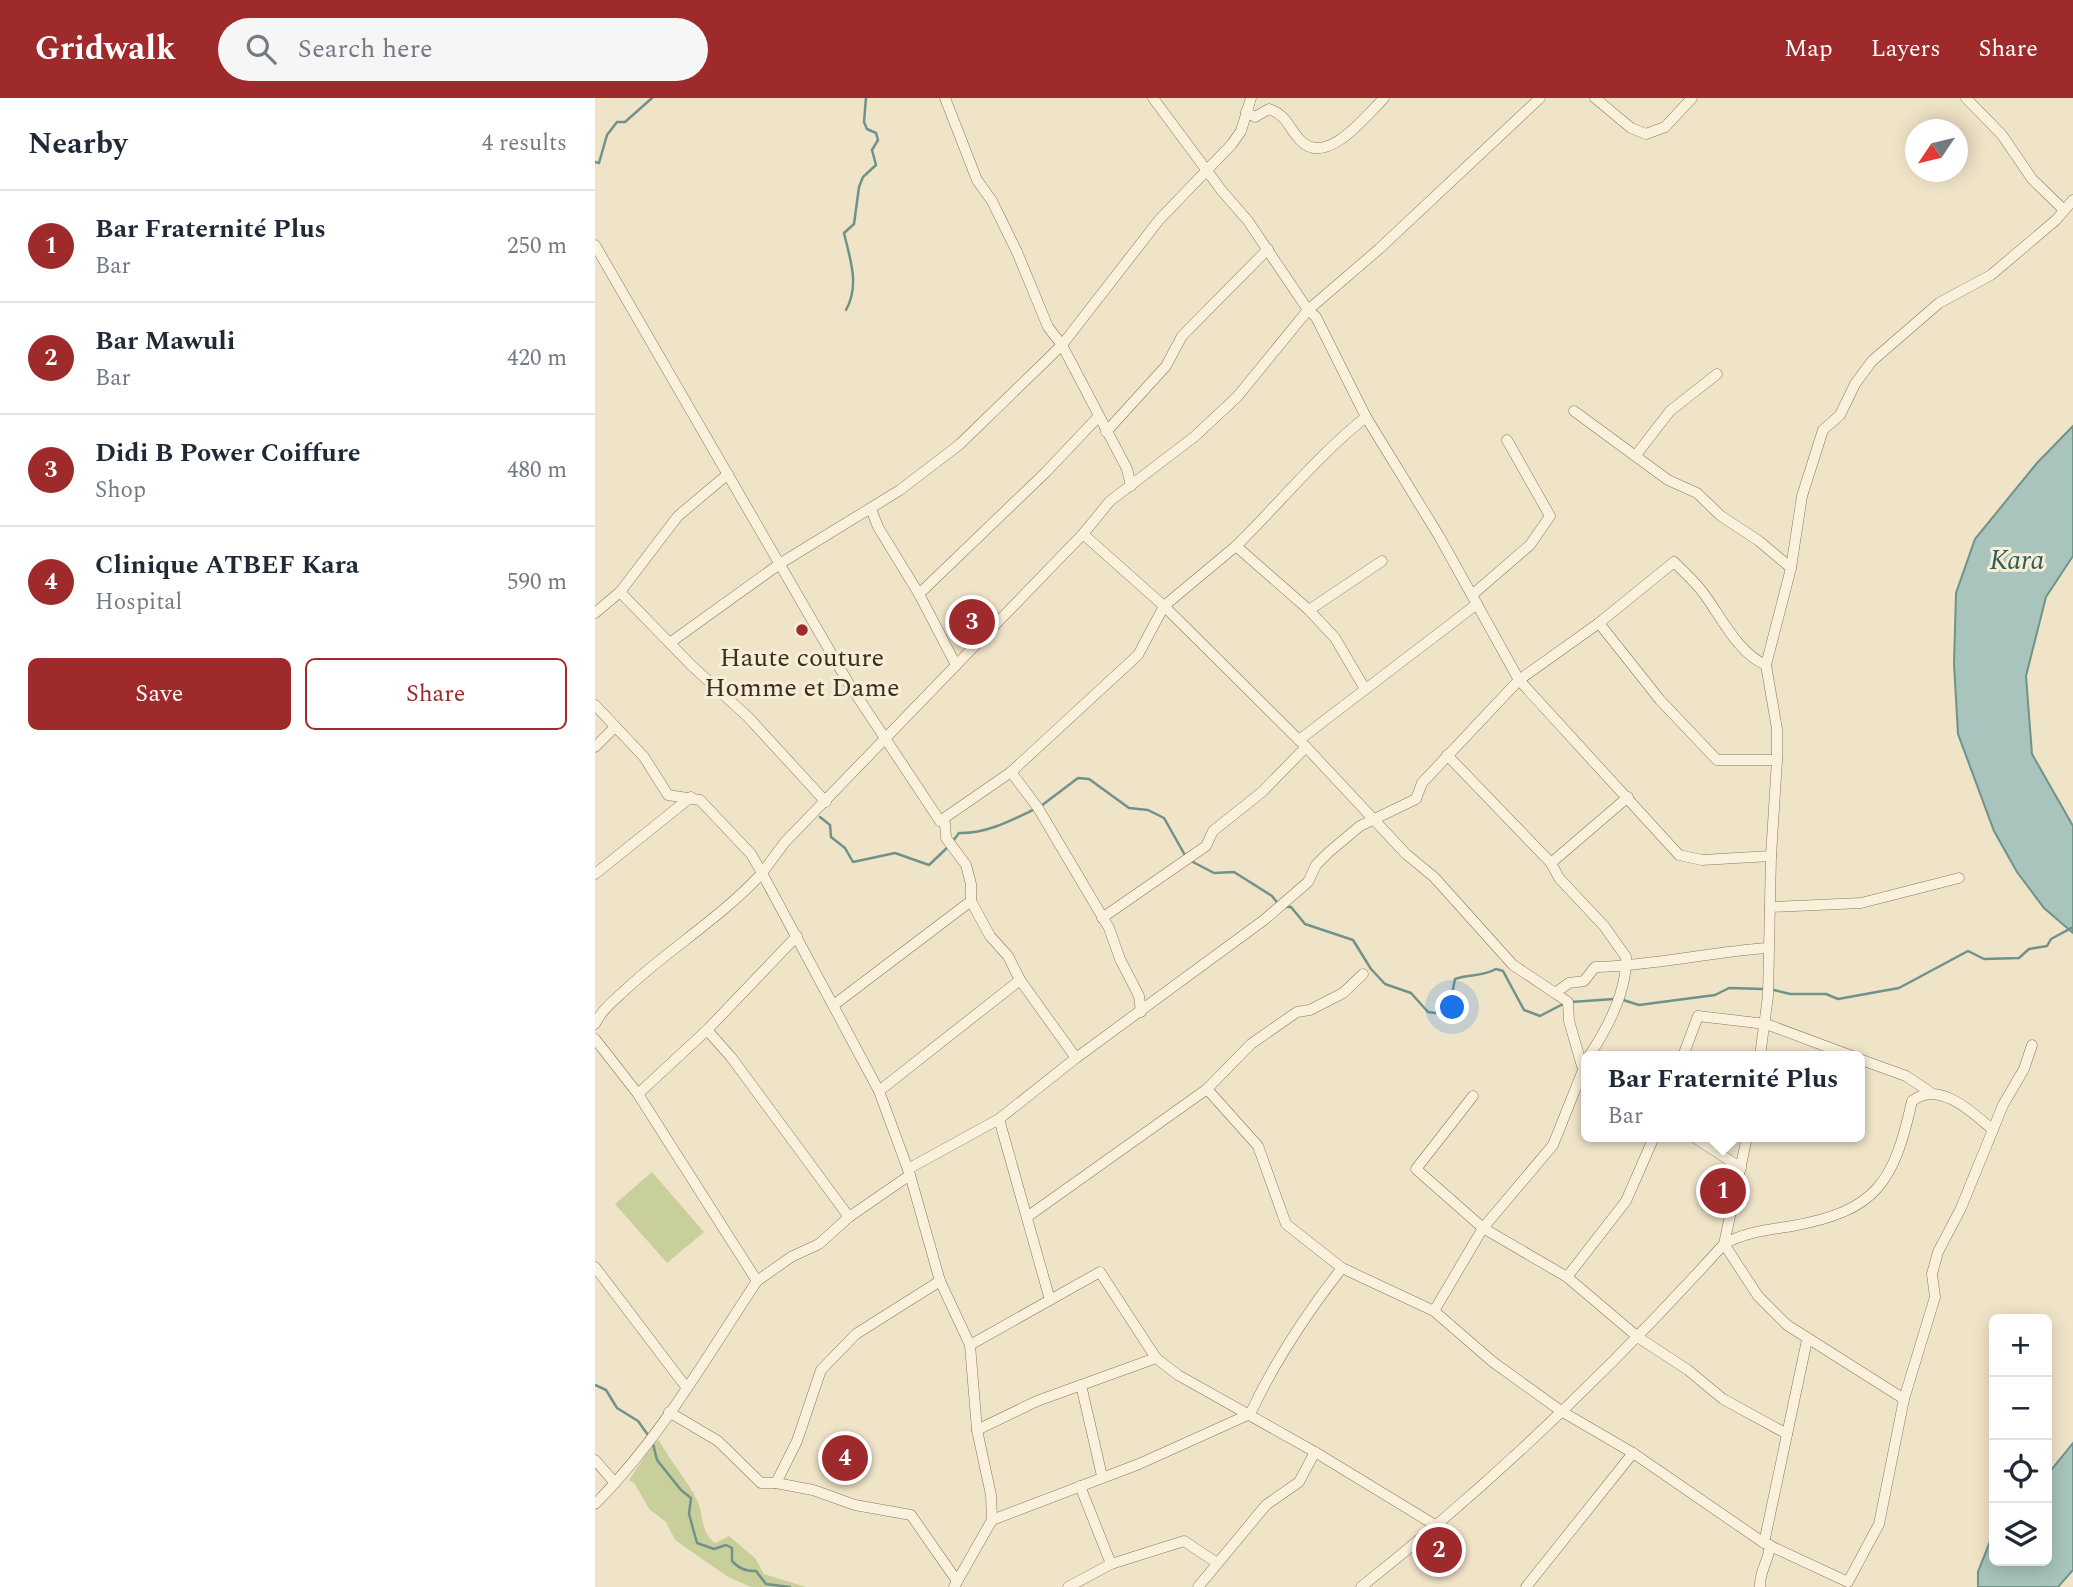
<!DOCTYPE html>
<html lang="en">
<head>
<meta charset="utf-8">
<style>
  :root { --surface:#fff; --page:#f6f6f7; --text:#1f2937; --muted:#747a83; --line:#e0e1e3; --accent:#9e2a2b }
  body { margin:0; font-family:Spectral,serif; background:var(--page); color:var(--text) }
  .controls { position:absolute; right:21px; bottom:21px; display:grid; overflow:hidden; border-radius:10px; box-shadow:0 4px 18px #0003 }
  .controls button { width:63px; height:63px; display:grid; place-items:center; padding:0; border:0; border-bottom:2px solid var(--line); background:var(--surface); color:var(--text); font:35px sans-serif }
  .compass { position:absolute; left:1310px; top:21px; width:63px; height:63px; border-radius:50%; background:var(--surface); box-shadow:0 4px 18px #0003; rotate:235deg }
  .you { position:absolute; left:858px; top:910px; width:24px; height:24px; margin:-18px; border:5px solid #fff; border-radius:50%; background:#1a73e8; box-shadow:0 0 0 10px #1a73e833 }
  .badge { display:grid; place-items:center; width:46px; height:46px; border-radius:50%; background:var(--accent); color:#fff; font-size:23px; font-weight:700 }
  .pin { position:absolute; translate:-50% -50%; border:4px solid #fff; box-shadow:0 2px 7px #0006 }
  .popup { position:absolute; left:986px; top:953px; width:284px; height:91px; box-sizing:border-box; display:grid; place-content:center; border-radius:10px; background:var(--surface); filter:drop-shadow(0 2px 5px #0005); font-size:23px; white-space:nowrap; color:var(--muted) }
  .popup b { font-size:26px; color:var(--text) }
  .popup::after { content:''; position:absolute; left:50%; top:100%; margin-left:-14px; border:14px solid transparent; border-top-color:var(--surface) }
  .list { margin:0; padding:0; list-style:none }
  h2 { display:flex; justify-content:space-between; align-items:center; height:91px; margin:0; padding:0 28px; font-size:30px }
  h2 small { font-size:23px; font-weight:400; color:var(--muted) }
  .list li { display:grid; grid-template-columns:46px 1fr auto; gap:21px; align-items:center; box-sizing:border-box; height:112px; padding:0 28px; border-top:2px solid var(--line) }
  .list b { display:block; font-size:26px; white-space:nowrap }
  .list p { margin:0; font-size:23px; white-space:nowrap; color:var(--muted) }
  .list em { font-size:23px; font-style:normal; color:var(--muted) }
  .actions { display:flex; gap:14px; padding:21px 28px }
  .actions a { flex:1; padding:16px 0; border:2px solid var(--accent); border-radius:10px; text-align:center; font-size:24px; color:var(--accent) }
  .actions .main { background:var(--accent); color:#fff }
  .icon { flex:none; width:38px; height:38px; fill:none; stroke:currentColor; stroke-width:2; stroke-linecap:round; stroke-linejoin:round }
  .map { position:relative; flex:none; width:1478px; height:1489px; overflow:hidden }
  header { display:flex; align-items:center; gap:42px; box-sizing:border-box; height:98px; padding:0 35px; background:var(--accent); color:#fff }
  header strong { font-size:33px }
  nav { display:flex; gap:38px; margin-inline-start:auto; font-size:24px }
  .search { width:490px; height:63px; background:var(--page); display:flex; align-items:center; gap:18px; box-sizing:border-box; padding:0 24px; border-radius:38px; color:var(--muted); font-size:26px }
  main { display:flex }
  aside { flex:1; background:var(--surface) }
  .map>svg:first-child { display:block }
</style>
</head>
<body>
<header>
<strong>Gridwalk</strong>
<div class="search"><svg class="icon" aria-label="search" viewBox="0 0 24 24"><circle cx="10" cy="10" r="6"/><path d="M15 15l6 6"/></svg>Search here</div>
<nav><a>Map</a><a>Layers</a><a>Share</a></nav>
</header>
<main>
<aside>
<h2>Nearby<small>4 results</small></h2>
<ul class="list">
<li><span class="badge">1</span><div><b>Bar Fraternité Plus</b><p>Bar</p></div><em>250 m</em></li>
<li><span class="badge">2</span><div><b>Bar Mawuli</b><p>Bar</p></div><em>420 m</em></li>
<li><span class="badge">3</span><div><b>Didi B Power Coiffure</b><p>Shop</p></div><em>480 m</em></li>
<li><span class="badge">4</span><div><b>Clinique ATBEF Kara</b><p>Hospital</p></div><em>590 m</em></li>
</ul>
<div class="actions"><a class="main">Save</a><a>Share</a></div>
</aside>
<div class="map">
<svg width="1478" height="1489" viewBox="0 0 1478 1489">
  <rect width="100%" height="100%" fill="#f0e4c8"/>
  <g fill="#c9cf9b">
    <polygon points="57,1074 109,1134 72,1165 20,1106"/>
    <path d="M64,1342C74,1362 101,1393 105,1410C108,1423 108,1436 120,1445L134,1438L160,1460L169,1476L211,1489H156L133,1479L80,1442L71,1424L54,1411L40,1386L34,1382L58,1346Z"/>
  </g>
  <g fill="#a9c4bc" stroke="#6f938a" stroke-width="2">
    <polygon points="1478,328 1478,458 1451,499 1431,578 1437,656 1478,728 1478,835 1449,810 1422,774 1399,733 1363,636 1359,566 1361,495 1380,441 1442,365"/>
    <polygon points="1478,1345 1478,1472 1463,1489 1383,1489 1383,1474 1399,1433 1399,1463 1452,1463 1452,1377"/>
  </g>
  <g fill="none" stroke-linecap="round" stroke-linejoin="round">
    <g stroke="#6f938a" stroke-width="2.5">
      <polyline points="0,64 4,65 12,37 22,24 30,24 57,0"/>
      <path d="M251,212C265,187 255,161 249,135L259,126L264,89L268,79L281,67L277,52L283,42L281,35L272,31L269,24L271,0"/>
      <polyline points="446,708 483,680 494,681 534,710 553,712 569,720 591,759"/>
      <polyline points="225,719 235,727 236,739 250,750 258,764 300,755 334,767 354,748"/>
      <path d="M358,743L364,735C391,736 417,722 440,711"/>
      <polyline points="596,763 619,775 639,774 677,798 684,807"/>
      <path d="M690,809H696L710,826L758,842L776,871L790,886L816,895L833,914L848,916L855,906L860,881C874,876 887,879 901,871L908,873L929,912L945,918L970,905"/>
      <polyline points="1175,891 1195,896 1231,896 1243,901 1304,890 1373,853 1389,861 1424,860 1434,851 1452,848 1456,841 1478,829"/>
      <polyline points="1025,901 1044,907 1120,897 1134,890 1169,891"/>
      <polyline points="976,904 1019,901"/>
      <polyline points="0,1287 11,1292 22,1310 43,1323 53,1337"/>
      <path d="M57,1342L62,1362L86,1392L96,1400L94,1416L102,1445L119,1451L131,1447L137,1450V1463C145,1471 150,1473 161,1473L171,1486L195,1489"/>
    </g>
    <defs>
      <g id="street">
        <polyline points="350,0 382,82 397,103 422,154 453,229 467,247 532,371 536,388"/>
        <polyline points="558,0 627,93 653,123 713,212 721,219 771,319 844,438 924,582 1084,757 1107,762 1176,758"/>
        <polyline points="1000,0 1036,30 1051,36 1070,29 1097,0"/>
        <polyline points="1371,0 1407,37 1437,81 1468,111"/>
        <path d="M651,14L660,19L674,11C692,17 693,29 705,42C731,70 771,18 789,0"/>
        <polyline points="0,147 254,586 345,723 416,674 543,557 569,508 641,448 714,512 740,540 770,591"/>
        <polyline points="979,313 1073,382 1102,395 1126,418 1164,443 1196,470"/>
        <polyline points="511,334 571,268 587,238 673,151"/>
        <polyline points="1041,357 1075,313 1122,276"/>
        <polyline points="276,411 283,429 324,496 361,567"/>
        <path d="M488,436L569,508L711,649L811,756L839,779L918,867L960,895L974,885L989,883L1000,869C1057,868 1115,854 1172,850"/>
        <path d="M641,448C685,405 723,357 771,319"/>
        <polyline points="25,494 97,568 153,619 231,704"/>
        <polyline points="324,496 451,374 503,319"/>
        <polyline points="877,497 935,447 955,418 912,342"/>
        <polyline points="714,512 787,463"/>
        <polyline points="0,515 25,494 83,418 133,376"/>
        <polyline points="1004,525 1065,602 1122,662 1182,662"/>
        <polyline points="76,544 186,465 305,392 365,346 467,247 564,122 637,46 646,33 656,0"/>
        <path d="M0,607L49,659L73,697L105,702L156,756L167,775C126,820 72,852 28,894C17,904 7,912 0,926"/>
        <polyline points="704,642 882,506"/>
        <polyline points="0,649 20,629"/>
        <path d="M852,657L956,765L964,780L1009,828L1031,859C1032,893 1012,931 994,958"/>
        <polyline points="416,674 443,710 514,830 525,861 544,898 546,914"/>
        <polyline points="345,723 350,725 351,740 371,767 376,786 376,803 395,838 413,858 425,882 481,960"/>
        <polyline points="956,765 1033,699"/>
        <polyline points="0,776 96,699"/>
        <polyline points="1175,809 1266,805 1364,780"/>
        <polyline points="507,820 611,748 618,733 667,694 711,649"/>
        <polyline points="960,895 973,904 974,923 987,968"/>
        <polyline points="240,906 376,803"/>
        <polyline points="112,932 136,959 254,1119"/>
        <path d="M0,941L43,996L162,1183C112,1258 65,1341 0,1406"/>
        <polyline points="1088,958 1103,918 1171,926 1257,958"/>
        <polyline points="1165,958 1173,898 1176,758 1182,662 1182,631 1171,567 1196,470 1207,398 1228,332 1245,317 1260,286 1277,263 1344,205 1396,177 1461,122 1478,102"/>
        <polyline points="1264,961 1311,978 1335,994"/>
        <polyline points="612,991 663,1048 691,1126 747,1170 839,1213 898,1264 966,1313 1038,1355 1169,1445 1253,1484 1284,1426 1309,1301 1192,1227 1163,1198 1129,1146 1152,1039"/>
        <polyline points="284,993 425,882"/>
        <polyline points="43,996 112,932 202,838"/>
        <polyline points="878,998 821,1071 888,1130 972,1179 1044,1240 1093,1272 1128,1301 1192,1336"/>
        <polyline points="1099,1039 1146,1070"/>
        <path d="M313,1071L404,1021L481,960L669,822L713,784L721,767L734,754L765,728L821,701L827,685L924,582L1004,525L1079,464C1088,473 1098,482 1106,492C1125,516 1142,555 1171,567"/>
        <polyline points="432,1119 612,991 656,946 702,914 715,912 748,895 768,876"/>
        <polyline points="0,1169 91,1289"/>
        <polyline points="972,1179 1031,1103 1059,1039"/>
        <polyline points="162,1183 196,1159 224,1146 254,1119 315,1077"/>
        <polyline points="455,1202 505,1174 561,1260"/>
        <polyline points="839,1213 888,1130 958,1047 992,962"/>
        <polyline points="375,1247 455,1202 404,1021"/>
        <polyline points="486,1287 507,1378"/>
        <polyline points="1309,1301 1340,1199 1337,1176 1343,1154 1366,1110 1408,1007 1429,971 1437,947"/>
        <polyline points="74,1314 123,1343 166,1385 181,1385 202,1343 226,1272 261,1236 345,1183"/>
        <polyline points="382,1332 442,1303 561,1260 583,1277 720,1354 840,1427"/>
        <polyline points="0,1362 20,1385"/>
        <polyline points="181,1385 218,1392 260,1407 316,1417 362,1483"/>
        <polyline points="485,1388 516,1466"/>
        <path d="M397,1422L544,1366L655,1316C680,1263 711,1216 747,1170"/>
        <polyline points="1169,1445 1212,1242"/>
        <polyline points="359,1489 397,1422 396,1397 382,1332 375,1247 345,1183 315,1077 284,993 167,775 190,744 488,436 515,403 599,339 642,299 713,212 784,151 945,0"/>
        <polyline points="473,1489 516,1466 589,1443 622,1465"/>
        <polyline points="603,1489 671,1407 704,1384 720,1354"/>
        <path d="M766,1489C896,1386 1018,1269 1129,1146C1150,1134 1172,1132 1197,1128C1282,1113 1299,1084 1317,1003C1344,982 1377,1014 1398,1032"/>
        <polyline points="931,1489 1038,1355"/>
        <path d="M1165,1489C1164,1473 1174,1463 1175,1447"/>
      </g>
    </defs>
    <use href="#street" stroke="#8d765c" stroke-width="11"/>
    <use href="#street" stroke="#faf1dc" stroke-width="10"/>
  </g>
  <circle fill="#9e2a2b" stroke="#f7eed8" stroke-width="2.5" cx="207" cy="532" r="7"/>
  <g text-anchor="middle" stroke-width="6" stroke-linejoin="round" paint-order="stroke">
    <g font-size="26" fill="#3d2e20" stroke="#f7eed8">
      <text x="207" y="568">Haute couture<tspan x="207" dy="30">Homme et Dame</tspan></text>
    </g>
    <g font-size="28" font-style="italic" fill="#2f5d5a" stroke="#f7eed8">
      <text x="1422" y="471">Kara</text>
    </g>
  </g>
</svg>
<div class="controls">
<button>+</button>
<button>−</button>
<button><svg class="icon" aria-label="locate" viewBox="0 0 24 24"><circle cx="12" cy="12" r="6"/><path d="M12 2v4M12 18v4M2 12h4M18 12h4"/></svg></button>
<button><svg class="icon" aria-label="layers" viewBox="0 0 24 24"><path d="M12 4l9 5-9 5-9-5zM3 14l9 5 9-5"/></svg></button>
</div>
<svg class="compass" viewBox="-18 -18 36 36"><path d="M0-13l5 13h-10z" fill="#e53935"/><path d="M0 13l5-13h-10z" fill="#747a83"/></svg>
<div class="you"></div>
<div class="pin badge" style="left:1128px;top:1093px">1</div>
<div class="popup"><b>Bar Fraternité Plus</b>Bar</div>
<div class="pin badge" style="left:844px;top:1452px">2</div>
<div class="pin badge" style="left:377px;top:524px">3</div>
<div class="pin badge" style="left:250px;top:1360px">4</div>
</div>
</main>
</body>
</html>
